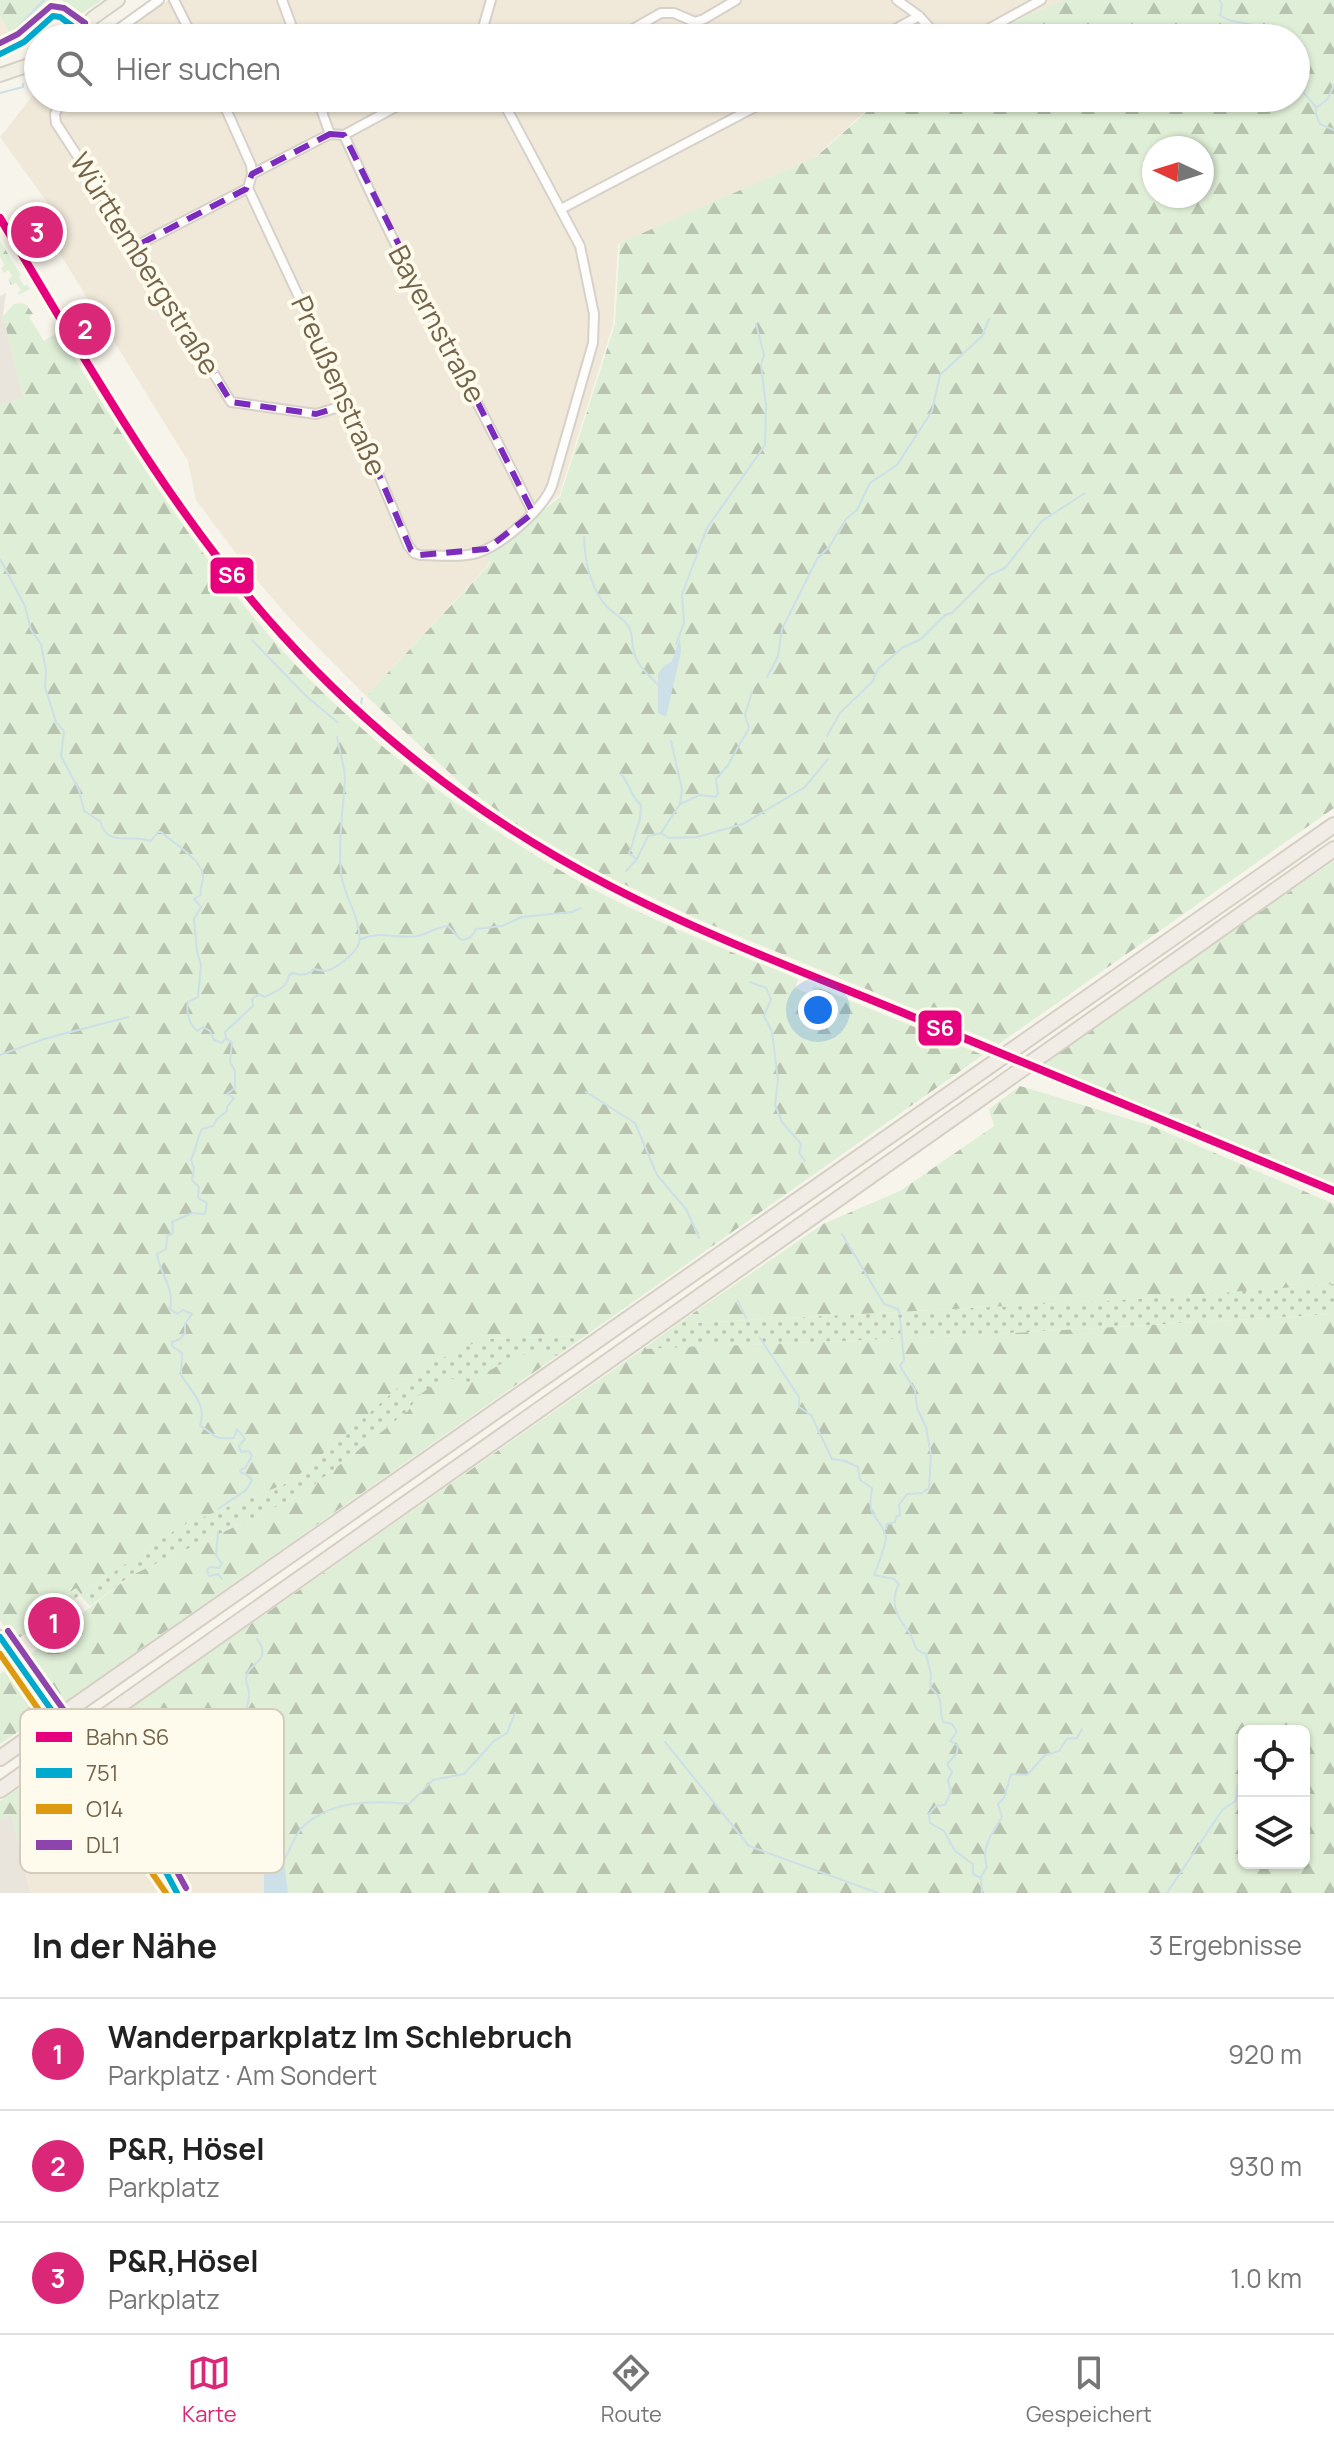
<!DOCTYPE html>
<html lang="de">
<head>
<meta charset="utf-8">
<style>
  :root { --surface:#fff; --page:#f6f6f6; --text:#222; --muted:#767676; --line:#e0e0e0; --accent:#db2777 }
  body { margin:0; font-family:Manrope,sans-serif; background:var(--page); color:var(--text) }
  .controls { position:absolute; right:24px; bottom:24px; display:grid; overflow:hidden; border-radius:12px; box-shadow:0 2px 6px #0004 }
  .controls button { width:72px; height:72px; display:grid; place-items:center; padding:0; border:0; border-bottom:2px solid var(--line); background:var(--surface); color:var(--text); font:40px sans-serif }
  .compass { position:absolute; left:1142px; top:136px; width:72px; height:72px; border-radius:50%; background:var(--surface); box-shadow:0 2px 6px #0004; rotate:274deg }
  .you { position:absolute; left:818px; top:1010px; width:28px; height:28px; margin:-20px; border:6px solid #fff; border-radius:50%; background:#1a73e8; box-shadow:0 0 0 12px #1a73e833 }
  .badge { display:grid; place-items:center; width:52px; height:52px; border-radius:50%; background:var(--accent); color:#fff; font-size:26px; font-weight:700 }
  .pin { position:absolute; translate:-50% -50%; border:4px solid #fff; box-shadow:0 2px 8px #0006 }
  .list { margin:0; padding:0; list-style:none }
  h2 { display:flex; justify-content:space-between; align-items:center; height:104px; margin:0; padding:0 32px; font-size:34px }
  h2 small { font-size:26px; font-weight:400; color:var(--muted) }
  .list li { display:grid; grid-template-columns:52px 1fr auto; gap:24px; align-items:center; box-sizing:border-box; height:112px; padding:0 32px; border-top:2px solid var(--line) }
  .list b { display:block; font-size:30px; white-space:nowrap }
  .list p { margin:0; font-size:26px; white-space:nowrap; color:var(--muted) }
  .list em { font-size:26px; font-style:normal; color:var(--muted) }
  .icon { flex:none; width:44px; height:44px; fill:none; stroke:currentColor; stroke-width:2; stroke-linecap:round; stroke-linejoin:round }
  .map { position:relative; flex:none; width:1334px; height:1893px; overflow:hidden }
  .search { position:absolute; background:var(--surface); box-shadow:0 2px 6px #0004; left:24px; right:24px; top:24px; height:88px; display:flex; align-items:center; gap:20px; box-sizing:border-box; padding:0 28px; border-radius:44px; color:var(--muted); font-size:30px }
  .sheet { height:440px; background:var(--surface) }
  nav { display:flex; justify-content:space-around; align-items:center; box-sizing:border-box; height:112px; border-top:2px solid var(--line); background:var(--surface); font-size:22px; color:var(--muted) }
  nav a { display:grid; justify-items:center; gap:4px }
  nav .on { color:var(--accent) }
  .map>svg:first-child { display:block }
</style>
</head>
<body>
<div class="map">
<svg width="1334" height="1893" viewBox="0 0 1334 1893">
  <defs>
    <pattern id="grass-dots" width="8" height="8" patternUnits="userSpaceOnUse" patternTransform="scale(2)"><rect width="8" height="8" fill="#dfeed6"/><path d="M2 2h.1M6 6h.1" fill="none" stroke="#b9c4b0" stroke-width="1.8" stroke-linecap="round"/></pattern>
    <pattern id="forest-firs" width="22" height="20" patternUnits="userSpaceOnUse" patternTransform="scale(2)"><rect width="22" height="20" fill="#dfeed6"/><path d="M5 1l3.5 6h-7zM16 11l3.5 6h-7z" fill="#b9c4b0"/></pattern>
  </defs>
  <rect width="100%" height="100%" fill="#f7f4eb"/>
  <g fill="#f0e9d9">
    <polygon points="168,0 1064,0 974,38 117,38"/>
    <polygon points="38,89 38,98 880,98 814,158 618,244 613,325 559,496 483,549 490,563 366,696 291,620 249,571 196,500 188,461 52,241 52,209 0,137"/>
    <polygon points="194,1793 221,1797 239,1807 255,1823 272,1856 264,1859 264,1893 183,1893 158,1848 164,1846 151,1823"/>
    <polygon points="118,1824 164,1893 30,1893 22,1856"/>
  </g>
  <polygon fill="#f5e9dc" points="0,16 16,44 0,48"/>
  <g fill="#eae5dc">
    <polygon points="6,293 3,316 23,397 0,406 0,296"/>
    <polygon points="11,1814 22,1856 30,1893 0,1893 0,1821"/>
  </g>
  <g fill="url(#grass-dots)">
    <polygon points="1334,1284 1334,1314 942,1337 643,1349 686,1318 693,1323 1154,1298"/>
    <path d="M585,1336L557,1356C516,1347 503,1368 469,1383C443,1394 427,1385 408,1411L300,1496L130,1576L90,1606L80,1595L16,1640L10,1635L77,1588L81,1594L181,1526L292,1481L420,1368L483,1339Z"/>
  </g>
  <g fill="url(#forest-firs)" fill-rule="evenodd">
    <polygon points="0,0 57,0 42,13 37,24 16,44 0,16"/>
    <polygon points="62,0 102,0 81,14 69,10"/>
    <path d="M1064,0H1334V808L999,1044L702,921L596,871L519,826L466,788L366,696L490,564L486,556L560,497L615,324L620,243L816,157L882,98H1296V38H974ZM1154,148H1202V196H1154Z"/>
    <polygon points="0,241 21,275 19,277 24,286 27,285 30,289 19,295 17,293 21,290 16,283 11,285 8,280 12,276 8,270 4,273 1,268 5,265 0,257"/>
    <path d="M21,303L27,305L33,314L29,317L44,341L58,332C126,442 194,552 281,649C366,743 472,821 582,883C650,921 725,949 798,979L795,988L810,994L814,986L983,1055L585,1336L483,1339L420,1368L292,1481L181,1526L81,1594L76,1588L10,1635L0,1620V406L23,397L3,316L14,304Z"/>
    <polygon points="1334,861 1334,1184 1041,1063"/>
    <polygon points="1020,1086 1152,1126 1334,1204 1334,1284 1154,1298 693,1323 686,1318 823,1224 900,1191 994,1126 989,1109"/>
    <path d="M1334,1314V1893H288L283,1862C265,1852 267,1837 254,1822C243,1807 213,1789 193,1794C188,1795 181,1801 177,1803L174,1780L148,1777L141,1781C141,1801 147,1817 158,1834L162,1831L168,1841L158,1848L84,1741L643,1349L942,1337ZM1244,1731H1304V1863H1244Z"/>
    <polygon points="540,1352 557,1356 59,1706 28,1656 130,1576 300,1496 408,1411 418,1396 444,1377 468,1383 515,1356"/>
    <polygon points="8,1668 42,1716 0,1744 0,1674"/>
    <polygon points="68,1754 118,1824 22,1856 11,1814 0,1821 0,1801"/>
  </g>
  <g fill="#cddfe7">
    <polygon points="680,638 681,652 666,717 658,713 658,674 663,667 672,661"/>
    <polygon points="272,1856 284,1862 288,1893 264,1893 264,1858"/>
  </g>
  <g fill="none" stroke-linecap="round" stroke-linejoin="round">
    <g stroke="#cddfe7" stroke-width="2">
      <path d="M1219,0L1222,4L1220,15C1235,28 1260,17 1269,38"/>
      <polyline points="13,32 44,0"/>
      <polyline points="1296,77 1303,84 1303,92 1316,107 1316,114 1320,124 1334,130"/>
      <polyline points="0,93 23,87 23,84"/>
      <polyline points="1317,107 1327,100 1334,85"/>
      <path d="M584,537C585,560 590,588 607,607C613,613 624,618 629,627C634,637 631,648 636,658C640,669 652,678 660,687"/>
      <path d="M0,559L25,606L31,630L41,644L46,671L45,687L56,722L64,731L61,756L79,790L84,811L100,821C108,849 129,833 151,841L158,832H161C172,842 201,859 203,875C204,883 199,887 201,895L194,899L201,907L194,919L197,952L201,965L198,997L188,1002C186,1012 189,1024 197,1031L203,1027L210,1031L214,1040L222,1043L225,1039"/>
      <polyline points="252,640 305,695 337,722"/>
      <polyline points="676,644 684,623 682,594 707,528 765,445 766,405 761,365 764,355 756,324"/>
      <polyline points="767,677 778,656 782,629 817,559 829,547 846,519 857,510 870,483 897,465 932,411 940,375 982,336 989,319"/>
      <polyline points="361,705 362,698"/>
      <polyline points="827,736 840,713 872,682 878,669 902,648 921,639 945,615 952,613 990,575 1005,568 1042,521 1085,493"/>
      <path d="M621,774C630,784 630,796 641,805L640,819L629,854L637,859"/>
      <polyline points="680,804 700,795 716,797 718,793 716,779 728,765 749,728 745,715 752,692"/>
      <polyline points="661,833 669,838 697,837 743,824 805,787 828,759"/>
      <polyline points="626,871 637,859 648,836 661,833 680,804 682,789 671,741"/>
      <path d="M361,939C381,930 398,940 417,936C428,934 436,927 448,926L460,939C468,941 473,936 476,929L502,926L522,917L572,912L581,908"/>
      <polyline points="750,982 766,988 771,999 764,1016 772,1032 778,1080 775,1105 782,1122 801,1144 799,1153 805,1161"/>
      <path d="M226,1038L225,1032L253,1006L252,999L259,994L265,997C275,991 287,989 289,975L293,973C301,976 308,975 314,969C318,970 322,971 326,971C335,969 357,953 359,943C363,922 343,895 341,873C338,841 343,811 345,780C345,765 339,751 337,737"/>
      <polyline points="0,1055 44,1039 128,1017"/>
      <polyline points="586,1092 635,1123 657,1175 686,1209 699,1238"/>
      <polyline points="842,1234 884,1304 898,1309 900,1314"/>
      <polyline points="738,1301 746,1318"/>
      <path d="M760,1338L799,1397V1407L811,1415L832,1459L845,1461L858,1467L860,1480L872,1488C871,1494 870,1503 871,1509C874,1520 885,1525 886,1538C886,1543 877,1568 874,1575L894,1579L899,1584C889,1602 897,1618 909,1632C912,1636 914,1644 917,1650L926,1654L931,1675L930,1687C947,1702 937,1705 943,1722L952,1724L957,1732L950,1741L958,1746L957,1753L947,1764L952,1772L948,1780L951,1792L945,1805L936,1806L929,1814L930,1823L944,1831L955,1851L973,1864V1874L981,1878L982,1893"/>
      <path d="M218,1509L246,1490L252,1480L246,1474L241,1473L240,1470L245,1468L252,1456L249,1451L241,1452L239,1446L245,1439L237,1429L234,1438C209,1440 217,1434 200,1426C207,1403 192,1393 181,1375L182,1353L172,1346V1342L180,1339L185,1333V1324L192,1314L183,1310L177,1314L170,1309C175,1288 160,1275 157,1254L166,1249L167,1236L173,1233L172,1222L192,1213L205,1214L207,1203L198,1198L199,1187L192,1180L194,1168L191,1160C196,1150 197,1138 202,1129L213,1126L217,1119L227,1111V1107L234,1098L227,1094L235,1088V1071L230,1062L232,1043L226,1038"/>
      <polyline points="886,1529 887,1524 895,1522 896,1517 900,1515 899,1505 907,1494 922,1493 929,1488 931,1455 926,1427 917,1408 915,1390 900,1366 904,1360 900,1319"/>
      <polyline points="218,1532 216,1555 222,1564 219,1568 210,1567 207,1570 209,1576 218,1574 222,1579"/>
      <path d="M257,1639C274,1662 246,1663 246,1679C246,1682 249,1690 249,1693C250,1702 244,1710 245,1719L257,1731L258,1737L248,1752L246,1764L239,1775L243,1791L252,1806L272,1855"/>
      <polyline points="665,1742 749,1846 878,1893"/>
      <path d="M283,1862C289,1852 294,1837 301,1829C328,1800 373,1800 409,1804L433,1780L464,1774L494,1741L507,1733L515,1713"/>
      <path d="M981,1877L987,1867C980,1848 993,1832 1002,1817L998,1804L1004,1798L1011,1774L1027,1775L1045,1755L1059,1751L1067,1739L1077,1738L1082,1729"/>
      <polyline points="1167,1893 1223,1809 1236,1801 1238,1784 1244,1780"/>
    </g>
    <defs>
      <g id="minor">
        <polyline points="174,0 193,38"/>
        <polyline points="282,0 296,38"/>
        <polyline points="897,0 919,16 939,38"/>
        <polyline points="106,38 159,0"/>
        <polyline points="480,38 491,0"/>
        <polyline points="617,38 661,13 674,13 695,22 704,19 736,0"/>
        <polyline points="879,38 919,16"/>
        <polyline points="972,38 1041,0"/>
        <polyline points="62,98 55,114 56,123 136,246 231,402 316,414 349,404"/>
        <path d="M221,98L251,165L252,174L248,188L349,404L408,545L414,553L420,555C439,555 460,558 477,553C501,546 543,509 552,486L593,343L594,314L580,246L501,98"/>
        <polyline points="317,98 330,134"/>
        <path d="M344,135C401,264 471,386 533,513"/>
        <polyline points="252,174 330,134 344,135 412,98"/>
        <polyline points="561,209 772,98"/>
        <polyline points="136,246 248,188"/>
      </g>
      <g id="primary">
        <polyline points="72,38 94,17 118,0"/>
        <polyline points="0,75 38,62"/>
        <polyline points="0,1637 42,1698"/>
        <polyline points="80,1752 167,1874 177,1893"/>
      </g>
      <g id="motorway">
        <polyline points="0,1758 1334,825"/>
        <polyline points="0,1790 1334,849"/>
      </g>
    </defs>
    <use href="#minor" stroke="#d6d1c9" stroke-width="12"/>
    <use href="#primary" stroke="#d5d0c6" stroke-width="16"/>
    <use href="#motorway" stroke="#d5d0c6" stroke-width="18"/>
    <use href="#minor" stroke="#fefdfc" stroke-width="8"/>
    <use href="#primary" stroke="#f2f0e5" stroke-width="12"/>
    <use href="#motorway" stroke="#f1ece5" stroke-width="14"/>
    <defs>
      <polyline id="primary-bridge" points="42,1698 80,1752"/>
    </defs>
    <use href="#primary-bridge" stroke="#d5d0c6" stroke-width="16" stroke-linecap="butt"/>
    <use href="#primary-bridge" stroke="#f2f0e5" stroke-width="12"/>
    <defs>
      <g id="bus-1">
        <polyline points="0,54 24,42 53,16 60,17 79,31"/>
        <polyline points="0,1637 167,1874 177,1893"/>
      </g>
      <polyline id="bus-2" points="0,1654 166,1893"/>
      <g id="bus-3">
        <polyline points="0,43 18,34 51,6 64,8 85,23"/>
        <polyline points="8,1631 175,1868 186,1888"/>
      </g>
    </defs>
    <use href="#bus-1" stroke="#fefbec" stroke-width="12"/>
    <use href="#bus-2" stroke="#fefbec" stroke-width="12"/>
    <use href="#bus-3" stroke="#fefbec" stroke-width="12"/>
    <use href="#bus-1" stroke="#00a9ce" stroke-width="6"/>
    <use href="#bus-2" stroke="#dd990f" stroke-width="6"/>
    <use href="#bus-3" stroke="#8e44ad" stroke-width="6"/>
    <defs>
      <path id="rail-1" d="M0,218C87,362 169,511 283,636C375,737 486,822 608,885C704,935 806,973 906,1014C1049,1073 1191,1132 1334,1191"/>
    </defs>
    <use href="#rail-1" stroke="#fefbec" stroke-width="14"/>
    <use href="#rail-1" stroke="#e6007e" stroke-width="8"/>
  </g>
  <path fill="none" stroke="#7b2cbf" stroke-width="6" stroke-dasharray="16 10" stroke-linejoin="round" d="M330,134L344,135L533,513L487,549L420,555L411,550L349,404L316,414L231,402L136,246L246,189L252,174Z"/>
  <g text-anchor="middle" stroke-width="8" stroke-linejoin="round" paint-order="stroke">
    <g font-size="28" fill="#74634b" stroke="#fefbec">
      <text transform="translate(145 264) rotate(58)" y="10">Württembergstraße</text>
      <text transform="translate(437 324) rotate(62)" y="10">Bayernstraße</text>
      <text transform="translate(339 386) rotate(66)" y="10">Preußenstraße</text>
    </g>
  </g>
  <rect x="20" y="1709" width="264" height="164" rx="12" fill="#fefbec" stroke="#d5cdbc" stroke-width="2"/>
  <rect x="36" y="1732" width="36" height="10" fill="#e6007e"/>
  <rect x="36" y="1768" width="36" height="10" fill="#00a9ce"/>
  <rect x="36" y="1804" width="36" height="10" fill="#dd990f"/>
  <rect x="36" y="1840" width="36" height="10" fill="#8e44ad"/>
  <g font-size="22" fill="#74634b">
    <text x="86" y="1745">Bahn S6</text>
    <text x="86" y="1781">751</text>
    <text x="86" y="1817">O14</text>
    <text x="86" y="1853">DL1</text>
  </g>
  <g stroke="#fefbec" stroke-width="3">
    <rect x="209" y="556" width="46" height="39" rx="8" fill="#e6007e"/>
    <rect x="917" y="1009" width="46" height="38" rx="8" fill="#e6007e"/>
  </g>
  <g font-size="22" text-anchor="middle" font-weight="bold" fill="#fff">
    <text x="232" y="583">S6</text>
    <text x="940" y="1036">S6</text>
  </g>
</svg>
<div class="controls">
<button><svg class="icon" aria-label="locate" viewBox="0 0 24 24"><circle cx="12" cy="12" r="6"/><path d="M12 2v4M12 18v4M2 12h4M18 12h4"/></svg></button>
<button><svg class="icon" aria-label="layers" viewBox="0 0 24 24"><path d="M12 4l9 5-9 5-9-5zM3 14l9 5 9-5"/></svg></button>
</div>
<svg class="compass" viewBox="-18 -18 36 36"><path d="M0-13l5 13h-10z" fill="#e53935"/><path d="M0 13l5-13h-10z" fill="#767676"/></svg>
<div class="you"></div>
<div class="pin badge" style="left:54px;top:1623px">1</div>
<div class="pin badge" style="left:85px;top:329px">2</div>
<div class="pin badge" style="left:37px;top:232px">3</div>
<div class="search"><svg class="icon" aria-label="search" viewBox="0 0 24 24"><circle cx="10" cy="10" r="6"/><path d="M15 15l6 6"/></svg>Hier suchen</div>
</div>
<section class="sheet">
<h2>In der Nähe<small>3 Ergebnisse</small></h2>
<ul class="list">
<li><span class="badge">1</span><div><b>Wanderparkplatz Im Schlebruch</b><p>Parkplatz · Am Sondert</p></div><em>920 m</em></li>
<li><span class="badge">2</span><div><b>P&amp;R, Hösel</b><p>Parkplatz</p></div><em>930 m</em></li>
<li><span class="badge">3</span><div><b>P&amp;R,Hösel</b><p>Parkplatz</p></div><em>1.0 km</em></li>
</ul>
</section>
<nav>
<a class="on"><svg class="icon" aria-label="map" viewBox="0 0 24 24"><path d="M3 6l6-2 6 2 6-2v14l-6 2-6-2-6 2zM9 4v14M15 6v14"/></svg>Karte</a>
<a><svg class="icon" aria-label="directions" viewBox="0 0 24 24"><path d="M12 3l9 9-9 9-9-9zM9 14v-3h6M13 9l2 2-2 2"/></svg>Route</a>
<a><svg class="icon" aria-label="saved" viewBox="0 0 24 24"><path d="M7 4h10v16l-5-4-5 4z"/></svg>Gespeichert</a>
</nav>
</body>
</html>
